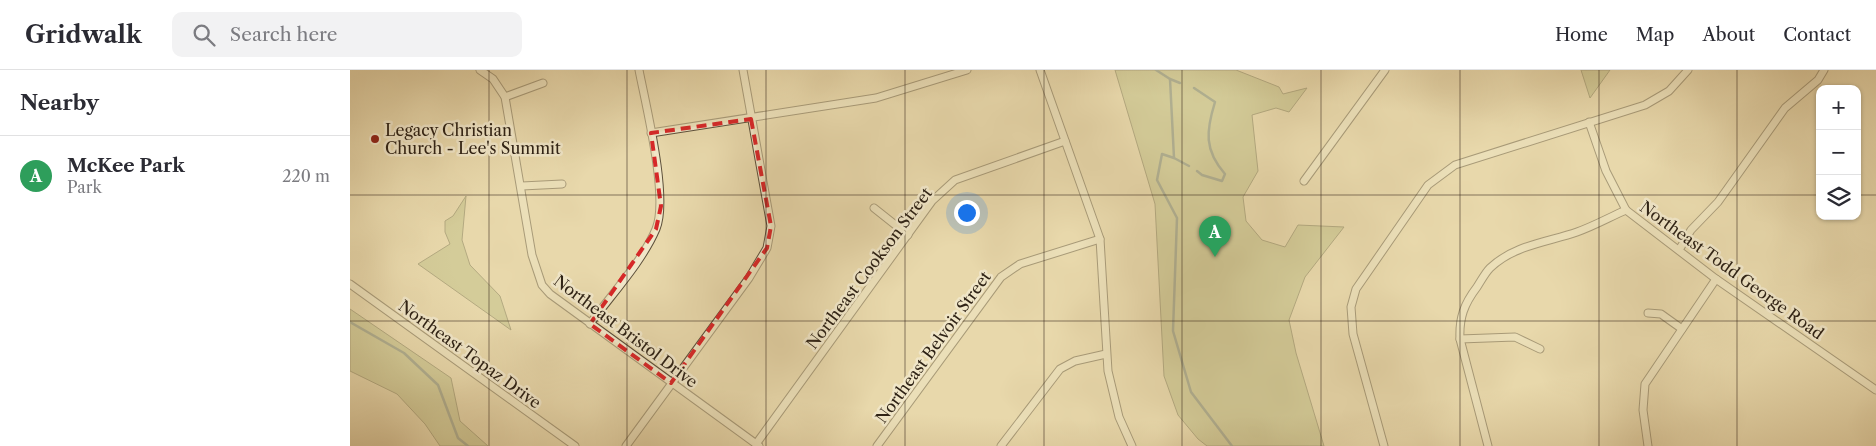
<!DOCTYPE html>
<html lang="en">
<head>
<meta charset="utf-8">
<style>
  :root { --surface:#fff; --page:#f2f2f3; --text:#2b2b33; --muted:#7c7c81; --line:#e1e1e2; --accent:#db2777 }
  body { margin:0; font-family:"Libre Caslon Text",serif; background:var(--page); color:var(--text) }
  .controls { position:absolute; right:15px; top:15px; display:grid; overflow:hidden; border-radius:10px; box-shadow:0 1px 4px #0004 }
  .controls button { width:45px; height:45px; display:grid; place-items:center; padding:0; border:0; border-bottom:1px solid var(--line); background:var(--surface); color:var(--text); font:25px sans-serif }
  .you { position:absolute; left:616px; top:142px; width:18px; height:18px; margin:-12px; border:4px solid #fff; border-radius:50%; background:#1a73e8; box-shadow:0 0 0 8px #1a73e833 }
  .badge { display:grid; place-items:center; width:32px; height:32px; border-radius:50%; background:var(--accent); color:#fff; font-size:16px; font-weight:700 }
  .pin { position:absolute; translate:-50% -41px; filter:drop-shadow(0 1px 2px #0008) }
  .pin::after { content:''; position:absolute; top:26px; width:18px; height:15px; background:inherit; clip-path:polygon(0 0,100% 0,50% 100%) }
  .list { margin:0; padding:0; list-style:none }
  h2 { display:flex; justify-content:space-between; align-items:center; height:65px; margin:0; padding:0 20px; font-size:21px }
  h2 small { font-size:16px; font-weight:400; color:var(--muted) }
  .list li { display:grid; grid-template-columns:32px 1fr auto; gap:15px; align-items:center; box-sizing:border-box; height:80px; padding:0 20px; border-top:1px solid var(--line) }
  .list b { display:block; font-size:19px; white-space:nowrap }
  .list p { margin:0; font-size:16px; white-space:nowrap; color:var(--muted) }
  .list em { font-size:16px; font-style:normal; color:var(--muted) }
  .icon { flex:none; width:28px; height:28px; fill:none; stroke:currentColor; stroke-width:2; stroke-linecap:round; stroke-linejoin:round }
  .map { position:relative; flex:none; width:1526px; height:376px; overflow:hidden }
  header { display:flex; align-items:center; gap:30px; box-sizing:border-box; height:70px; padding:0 25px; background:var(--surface); border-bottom:1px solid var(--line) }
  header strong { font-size:24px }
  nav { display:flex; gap:28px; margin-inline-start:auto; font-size:18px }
  .search { width:350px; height:45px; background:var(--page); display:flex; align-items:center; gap:12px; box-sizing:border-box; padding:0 18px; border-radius:10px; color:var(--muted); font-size:19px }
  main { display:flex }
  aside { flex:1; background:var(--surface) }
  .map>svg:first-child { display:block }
</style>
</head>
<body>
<header>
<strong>Gridwalk</strong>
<div class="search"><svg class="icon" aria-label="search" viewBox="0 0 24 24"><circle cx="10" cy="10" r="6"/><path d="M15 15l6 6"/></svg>Search here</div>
<nav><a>Home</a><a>Map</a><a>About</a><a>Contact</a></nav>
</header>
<main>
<aside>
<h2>Nearby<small></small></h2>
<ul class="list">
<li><span class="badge" style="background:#2e9e5b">A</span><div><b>McKee Park</b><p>Park</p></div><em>220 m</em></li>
</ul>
</aside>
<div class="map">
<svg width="1526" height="376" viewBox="0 0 1526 376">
  <rect width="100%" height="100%" fill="#e8d8ab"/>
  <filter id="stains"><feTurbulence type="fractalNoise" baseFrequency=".004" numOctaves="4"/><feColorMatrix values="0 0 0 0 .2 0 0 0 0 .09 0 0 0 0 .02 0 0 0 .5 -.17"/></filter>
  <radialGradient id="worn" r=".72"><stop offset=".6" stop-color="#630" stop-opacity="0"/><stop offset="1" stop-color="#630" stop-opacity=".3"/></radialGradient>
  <g fill="#bcbd84" stroke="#76704d">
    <polygon points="765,0 886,0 929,17 933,24 957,18 939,42 926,38 902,45 908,101 893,127 896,151 912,170 935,177 948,155 994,157 955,207 939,250 946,283 974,376 857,376 848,369 828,345 814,306 805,134"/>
    <polygon points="1231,0 1260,0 1240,28"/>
    <polygon points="116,126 112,170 120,195 150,226 161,260 68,194 100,174 95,162 95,151 103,146"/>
    <polygon points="0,239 101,308 110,351 138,376 90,376 75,354 47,324 0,301"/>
  </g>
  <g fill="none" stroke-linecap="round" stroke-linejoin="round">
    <g stroke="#6e7d71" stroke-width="2.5">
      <polyline points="806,0 820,9 824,88 812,84 807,110 827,148 823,261 841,322 882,376"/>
      <polyline points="820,9 830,13"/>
      <path d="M844,18L865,32C856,61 854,80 875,104L872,111L852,105L847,101"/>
      <polyline points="824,88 839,96"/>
      <polyline points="0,252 54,283 88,315 108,368 118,376"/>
    </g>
    <defs>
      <g id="minor">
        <polyline points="130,0 143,9 155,27 182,185 192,215 200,224 409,376"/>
        <polyline points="690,0 750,169 758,301 769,347 782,376"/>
        <polyline points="155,27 193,13"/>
        <polyline points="1239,52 1256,101 1276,140 1366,209 1526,320"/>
        <polyline points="301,63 526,28 617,0"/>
        <polyline points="954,111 1035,0"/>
        <polyline points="172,116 212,114"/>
        <polyline points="524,138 558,165"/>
        <polyline points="1329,180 1341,160 1368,132 1435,38 1468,10 1474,0"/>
        <polyline points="0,214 225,376"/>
        <polyline points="1298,243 1311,244 1332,259"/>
        <path d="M240,254C261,225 292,192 306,159C319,128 296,36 289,0"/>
        <polyline points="1110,269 1165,267 1190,279"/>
        <polyline points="406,374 582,131 605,110 715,71"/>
        <polyline points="276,376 399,208 417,178 421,156 393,0"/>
        <polyline points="527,376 651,207 670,194 750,169"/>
        <polyline points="651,376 710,299 725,291 756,284"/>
        <polyline points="1034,376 1003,264 1001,237 1006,219 1078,115 1105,95 1295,35 1319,21 1338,0"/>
        <path d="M1138,376L1110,269C1109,248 1114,234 1127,217C1131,211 1135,203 1140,198C1164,175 1198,172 1227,162C1244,156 1260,147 1276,140"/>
        <polyline points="1298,376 1293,340 1295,314 1366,209"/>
      </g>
    </defs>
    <use href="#minor" stroke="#5d503b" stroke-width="9"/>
    <use href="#minor" stroke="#f0e6c8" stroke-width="7"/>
  </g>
  <path d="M0 0H1526V376H0ZM401,49L421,156L417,178L321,313L240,254L306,159L311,136L301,63Z" fill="#e8d8ab" fill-opacity=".55" fill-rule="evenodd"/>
  <path fill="none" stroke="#d62828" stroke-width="4" stroke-dasharray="10 6" stroke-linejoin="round" d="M401,49L421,156L417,178L321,313L240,254L306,159L311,136L301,63Z"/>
  <path fill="none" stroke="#2f2316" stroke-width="1" stroke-opacity="0.55" d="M139,0V376M277,0V376M416,0V376M555,0V376M694,0V376M832,0V376M971,0V376M1110,0V376M1249,0V376M1387,0V376M0,125H1470M1507,125H1526M0,251H1526"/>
  <circle fill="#8f2418" stroke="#f0e6c8" stroke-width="2" cx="25" cy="69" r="5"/>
  <g text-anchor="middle" stroke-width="5" stroke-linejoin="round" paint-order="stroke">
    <g font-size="16" fill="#2f2316" stroke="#f0e6c8" text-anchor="start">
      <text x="35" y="66">Legacy Christian<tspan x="35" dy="18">Church - Lee's Summit</tspan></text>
    </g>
    <g font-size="16" fill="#2f2316" stroke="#f0e6c8">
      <text transform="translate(519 198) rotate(-53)" y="6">Northeast Cookson Street</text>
      <text transform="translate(1382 200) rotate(36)" y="6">Northeast Todd George Road</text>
      <text transform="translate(276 261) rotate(37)" y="6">Northeast Bristol Drive</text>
      <text transform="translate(583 277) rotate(-54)" y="6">Northeast Belvoir Street</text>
      <text transform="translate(120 284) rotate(36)" y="6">Northeast Topaz Drive</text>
    </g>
  </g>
  <rect width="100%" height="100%" filter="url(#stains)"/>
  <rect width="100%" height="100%" fill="url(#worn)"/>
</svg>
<div class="controls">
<button>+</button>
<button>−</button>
<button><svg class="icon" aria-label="layers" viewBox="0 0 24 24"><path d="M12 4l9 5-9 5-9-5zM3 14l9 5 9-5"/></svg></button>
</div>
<div class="you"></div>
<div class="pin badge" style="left:865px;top:187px;background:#2e9e5b">A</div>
</div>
</main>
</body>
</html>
